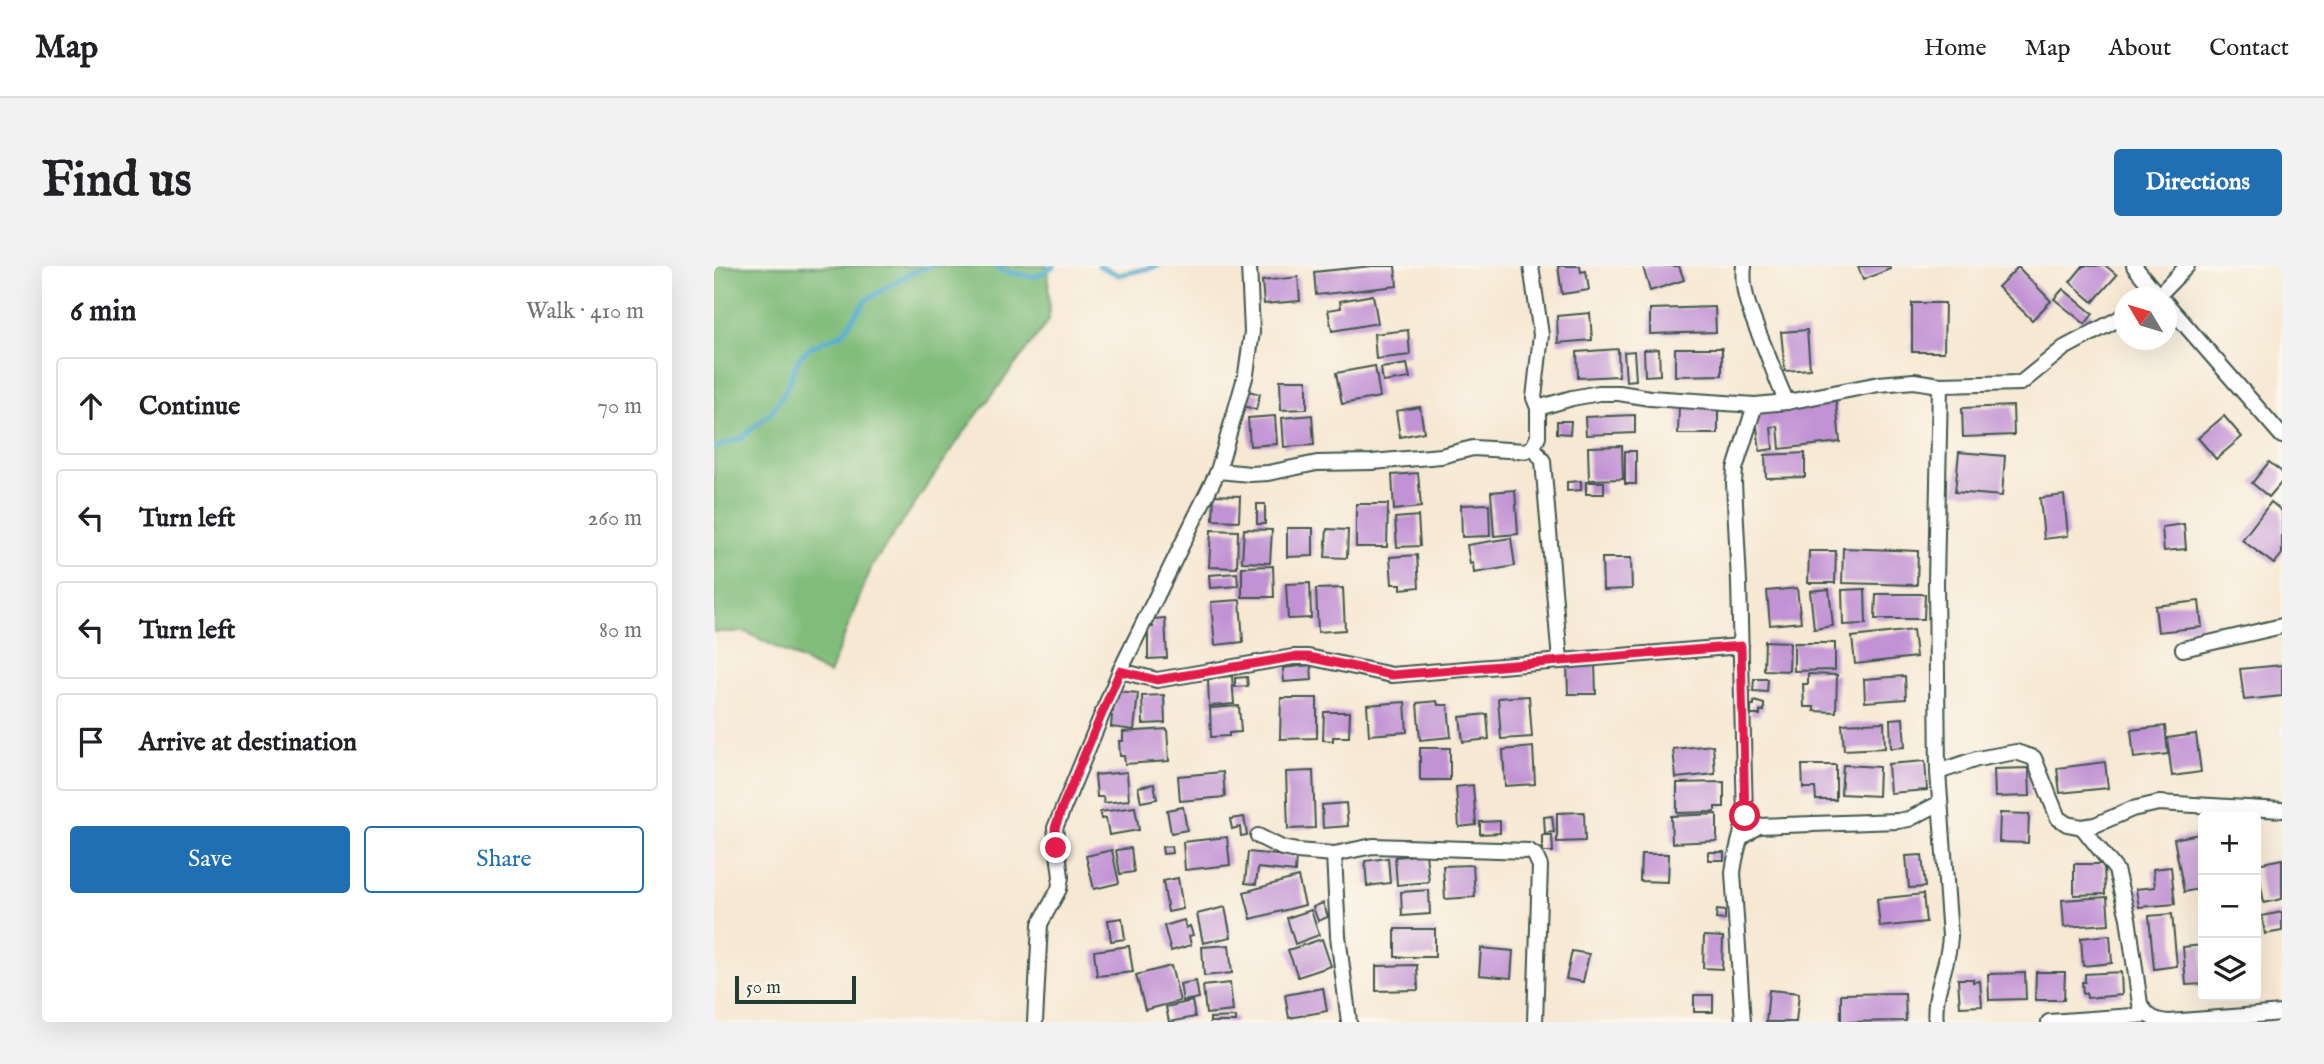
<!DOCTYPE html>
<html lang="en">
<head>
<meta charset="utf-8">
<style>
  :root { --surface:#fff; --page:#f2f2f2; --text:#202124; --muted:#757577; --line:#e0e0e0; --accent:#1f6fb2 }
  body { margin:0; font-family:"IM FELL English",serif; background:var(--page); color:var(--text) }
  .controls { position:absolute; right:21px; bottom:21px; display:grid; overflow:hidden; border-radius:7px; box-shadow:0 7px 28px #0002 }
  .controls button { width:63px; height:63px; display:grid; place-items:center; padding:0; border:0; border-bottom:2px solid var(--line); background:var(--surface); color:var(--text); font:35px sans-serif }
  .compass { position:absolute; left:1400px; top:21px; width:63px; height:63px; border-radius:50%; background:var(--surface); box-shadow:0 7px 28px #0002; rotate:308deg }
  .scale { position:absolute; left:21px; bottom:18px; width:121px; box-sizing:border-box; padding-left:7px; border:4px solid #1f3d34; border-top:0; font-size:19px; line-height:24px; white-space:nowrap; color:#1f3d34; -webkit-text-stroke:5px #fbf7ec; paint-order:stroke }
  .stop { position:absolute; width:21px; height:21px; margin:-16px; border:5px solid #e11d48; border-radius:50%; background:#fff }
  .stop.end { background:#e11d48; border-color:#fff; box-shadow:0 2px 7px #0008 }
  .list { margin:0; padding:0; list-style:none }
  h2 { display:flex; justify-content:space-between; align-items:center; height:91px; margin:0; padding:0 28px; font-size:30px }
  h2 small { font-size:23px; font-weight:400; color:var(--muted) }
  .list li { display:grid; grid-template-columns:46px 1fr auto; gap:21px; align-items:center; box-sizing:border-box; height:98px; margin:0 14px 14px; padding:0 14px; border:2px solid var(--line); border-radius:7px }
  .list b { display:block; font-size:26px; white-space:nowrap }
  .list em { font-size:23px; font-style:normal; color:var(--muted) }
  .actions { display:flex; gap:14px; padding:21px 28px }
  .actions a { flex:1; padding:16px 0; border:2px solid var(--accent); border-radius:7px; text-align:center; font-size:24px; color:var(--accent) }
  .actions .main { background:var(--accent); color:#fff }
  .icon { flex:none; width:38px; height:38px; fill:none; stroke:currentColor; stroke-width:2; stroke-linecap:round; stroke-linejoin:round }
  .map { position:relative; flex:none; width:1568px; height:756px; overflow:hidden; border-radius:7px }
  header { display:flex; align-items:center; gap:42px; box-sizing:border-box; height:98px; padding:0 35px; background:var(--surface); border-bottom:2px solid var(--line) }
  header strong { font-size:33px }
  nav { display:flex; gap:38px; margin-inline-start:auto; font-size:24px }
  .intro { display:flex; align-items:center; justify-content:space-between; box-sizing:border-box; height:168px; padding:0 42px }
  h1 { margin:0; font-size:49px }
  .button { padding:18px 32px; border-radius:7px; background:var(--accent); color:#fff; font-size:24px; font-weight:700 }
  main { display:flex; gap:42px; padding:0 42px }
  aside { flex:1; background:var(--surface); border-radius:7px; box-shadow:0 7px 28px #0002 }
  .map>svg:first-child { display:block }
</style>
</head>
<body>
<header>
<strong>Map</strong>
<nav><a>Home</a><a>Map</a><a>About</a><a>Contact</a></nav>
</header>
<div class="intro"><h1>Find us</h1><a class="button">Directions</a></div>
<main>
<aside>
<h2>6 min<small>Walk · 410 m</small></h2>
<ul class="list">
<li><svg class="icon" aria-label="ahead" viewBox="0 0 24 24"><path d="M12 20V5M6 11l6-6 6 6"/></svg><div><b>Continue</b></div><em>70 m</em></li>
<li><svg class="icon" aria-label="left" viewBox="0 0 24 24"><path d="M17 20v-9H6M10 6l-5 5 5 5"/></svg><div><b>Turn left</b></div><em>260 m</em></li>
<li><svg class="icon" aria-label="left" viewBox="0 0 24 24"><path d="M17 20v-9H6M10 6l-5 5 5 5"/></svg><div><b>Turn left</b></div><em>80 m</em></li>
<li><svg class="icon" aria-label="arrive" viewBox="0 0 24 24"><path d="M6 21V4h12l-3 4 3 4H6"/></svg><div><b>Arrive at destination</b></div></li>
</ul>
<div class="actions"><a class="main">Save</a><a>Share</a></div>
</aside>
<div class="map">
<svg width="1568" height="756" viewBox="0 0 1568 756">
  <rect width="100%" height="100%" fill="#fbf7ec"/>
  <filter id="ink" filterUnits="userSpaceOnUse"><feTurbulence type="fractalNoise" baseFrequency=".0143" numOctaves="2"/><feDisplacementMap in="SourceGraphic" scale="14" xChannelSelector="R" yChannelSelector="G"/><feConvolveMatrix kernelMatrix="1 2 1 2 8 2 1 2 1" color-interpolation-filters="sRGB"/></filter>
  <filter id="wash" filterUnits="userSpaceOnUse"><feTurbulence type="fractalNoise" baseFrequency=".00686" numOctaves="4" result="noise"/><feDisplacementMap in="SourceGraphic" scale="28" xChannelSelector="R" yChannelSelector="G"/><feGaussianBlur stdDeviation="1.57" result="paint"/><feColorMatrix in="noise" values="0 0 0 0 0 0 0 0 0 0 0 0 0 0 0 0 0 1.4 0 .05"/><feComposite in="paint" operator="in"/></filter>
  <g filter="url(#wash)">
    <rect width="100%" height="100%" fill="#f6e8d3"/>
    <polygon fill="#80bc7a" stroke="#507c57" stroke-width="2" points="0,0 334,0 335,54 250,166 158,300 115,408 32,366 0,366"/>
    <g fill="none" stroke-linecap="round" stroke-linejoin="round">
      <g stroke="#50aace" stroke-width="5">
        <polyline points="280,0 293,6 321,11 340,0"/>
        <polyline points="385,0 405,9 444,0"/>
        <polyline points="0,182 28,172 58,145 73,122 85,92 97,81 129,67 152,34 199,6 217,0"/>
      </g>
    </g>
    <g id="blocks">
      <g fill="#c192d4">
        <polygon points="658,0 681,0 683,20 602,29 600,6"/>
        <polygon points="844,0 866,0 867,6 872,5 875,24 848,28"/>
        <polygon points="932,0 965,0 970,14 936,25 929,1"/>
        <polygon points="1144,0 1175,0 1176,3 1149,14"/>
        <polygon points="1369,0 1392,0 1403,9 1379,36 1356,16"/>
        <polygon points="1304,1 1337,35 1318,54 1284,21"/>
        <polygon points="584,11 586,35 550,38 548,15"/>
        <polygon points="1349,23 1379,48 1371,58 1340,33"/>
        <polygon points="659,29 664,57 618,65 614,44 627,42 626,35"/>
        <polygon points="1198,37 1231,37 1230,86 1198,86"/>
        <polygon points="1001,41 1002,66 936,68 936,43"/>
        <polygon points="876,47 878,74 844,77 843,50"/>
        <polygon points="694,64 696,89 662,93 660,68"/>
        <polygon points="1093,64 1096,103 1071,105 1067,66"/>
        <polygon points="961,82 1008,82 1008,109 961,110"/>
        <polygon points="904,83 905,110 864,112 863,86"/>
        <polygon points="945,83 946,109 931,110 930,84"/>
        <polygon points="920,85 922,114 912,115 910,86"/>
        <polygon points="693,98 696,112 669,116 667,102"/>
        <polygon points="661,100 666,131 628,138 622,107"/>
        <polygon points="566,114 593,114 593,143 567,144"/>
        <polygon points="534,125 546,128 542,144 530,140"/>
        <polygon points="1122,135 1126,176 1066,183 1064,160 1057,161 1059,183 1046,185 1041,145"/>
        <polygon points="965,139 1004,140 1004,168 964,168"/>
        <polygon points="1299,140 1300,169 1249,171 1248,142"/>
        <polygon points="706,141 710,166 686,171 682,145"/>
        <polygon points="598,149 600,179 570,181 568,152"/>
        <polygon points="921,149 921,167 872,169 871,151"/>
        <polygon points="561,150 563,178 536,180 534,152"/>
        <polygon points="1510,150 1528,171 1502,193 1484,172"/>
        <polygon points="843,155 857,155 856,168 843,167"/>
        <polygon points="908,180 909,213 875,214 874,181"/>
        <rect x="911" y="185" width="11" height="33"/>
        <polygon points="1245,186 1291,190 1288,230 1241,226"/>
        <polygon points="1091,187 1091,211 1052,212 1051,189"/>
        <polygon points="1555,196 1568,206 1568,216 1555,231 1538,217"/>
        <polygon points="704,207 707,241 680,244 678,209"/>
        <polygon points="867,215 867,224 853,225 853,216"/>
        <rect x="872" y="216" width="18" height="12"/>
        <polygon points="801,224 804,268 780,270 777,226"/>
        <polygon points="500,229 526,230 525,255 499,254"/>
        <polygon points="1350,229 1354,270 1330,273 1326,232"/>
        <polygon points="1557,236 1568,245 1568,288 1560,298 1528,274"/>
        <rect x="543" y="238" width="8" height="20"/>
        <polygon points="642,238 674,238 673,281 642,281"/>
        <polygon points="775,238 776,270 748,271 747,239"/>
        <polygon points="704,250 706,280 683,281 681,252"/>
        <polygon points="1470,258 1472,283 1450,285 1448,261"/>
        <polygon points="573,262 599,262 599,290 573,291"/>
        <polygon points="530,263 558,264 556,297 528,296"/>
        <polygon points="613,263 634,264 633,292 611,291"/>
        <polygon points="497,264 524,265 523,302 495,301"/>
        <polygon points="797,272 801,300 760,307 759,297 756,298 753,279"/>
        <polygon points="1129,282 1204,285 1203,319 1128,317"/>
        <polygon points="1095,285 1122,285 1121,317 1094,317"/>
        <polygon points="703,289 705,321 687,323 687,318 678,318 676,291"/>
        <polygon points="888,292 917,292 918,323 889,324"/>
        <polygon points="559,300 560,331 528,331 528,301"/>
        <polygon points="523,307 524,320 496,322 495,309"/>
        <polygon points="596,317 597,352 574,353 572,318"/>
        <polygon points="629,322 631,364 604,366 602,323"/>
        <polygon points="1083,322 1087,356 1056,359 1053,325"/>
        <polygon points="1115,323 1119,360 1100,363 1096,325"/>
        <polygon points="1151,323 1152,358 1129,359 1128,324"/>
        <polygon points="1162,328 1211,328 1210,353 1161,353"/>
        <polygon points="526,334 529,376 501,379 497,336"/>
        <polygon points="1485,335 1488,361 1444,366 1441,340"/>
        <polygon points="451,352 453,392 434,393 434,361 439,361 438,353"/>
        <polygon points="1199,364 1202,391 1141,398 1138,371"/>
        <polygon points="1051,375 1076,376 1075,405 1050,404"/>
        <polygon points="1080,377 1121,377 1121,404 1080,405"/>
        <polygon points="881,397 882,428 854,428 853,398"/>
        <polygon points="597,399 598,414 570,416 569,402"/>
        <polygon points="1568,399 1568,430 1530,434 1526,403"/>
        <polygon points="1094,408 1123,409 1122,446 1100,445 1100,441 1090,441 1089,418 1094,418"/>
        <polygon points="518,410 520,438 495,440 494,412"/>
        <polygon points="1191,410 1192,433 1151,436 1150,413"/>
        <polygon points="533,411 534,420 521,421 521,412"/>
        <polygon points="1040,413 1054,413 1053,426 1039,425"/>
        <polygon points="401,425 424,427 420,464 397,461 398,450 396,449 396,446 399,446"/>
        <polygon points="450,429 451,457 429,458 428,430"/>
        <polygon points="815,430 818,471 787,473 784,432"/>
        <polygon points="567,432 603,432 603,472 566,473"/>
        <polygon points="723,435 724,439 734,439 737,471 706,474 703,437"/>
        <polygon points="1040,435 1050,438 1050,445 1046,445 1046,449 1037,449 1037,439 1040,439"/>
        <polygon points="691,436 693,466 655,469 653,439"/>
        <polygon points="525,440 527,466 515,467 515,470 497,471 496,442"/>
        <polygon points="610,446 636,446 635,471 619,471 619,475 609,474"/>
        <polygon points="773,448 775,473 749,476 746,451"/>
        <polygon points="1189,452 1191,481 1177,482 1176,453"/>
        <polygon points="1170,456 1171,482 1130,484 1128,458"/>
        <polygon points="1451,460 1454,488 1420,492 1417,464"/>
        <polygon points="453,463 455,495 411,498 410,490 406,490 405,475 409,475 409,466"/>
        <polygon points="1482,468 1487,506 1458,510 1453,472"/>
        <polygon points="999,479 1001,508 962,512 959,483"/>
        <polygon points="819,481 821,518 791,520 789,484"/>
        <rect x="706" y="482" width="30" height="32"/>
        <polygon points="1211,495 1213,524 1176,527 1174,498"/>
        <polygon points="1391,496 1394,522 1346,527 1343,502"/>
        <polygon points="1088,499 1122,499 1122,534 1102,534 1101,522 1089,522"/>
        <polygon points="1129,499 1165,501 1164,530 1127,528"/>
        <polygon points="1315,502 1316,530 1281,531 1280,503"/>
        <polygon points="599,505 601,562 574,563 572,506"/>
        <polygon points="413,506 415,534 390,537 389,531 383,531 381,509"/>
        <polygon points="509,506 511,531 466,535 464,510"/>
        <polygon points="1010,516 1010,541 1001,541 1001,546 963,547 963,517"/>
        <polygon points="440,518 443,533 427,536 424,521"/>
        <polygon points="759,519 762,559 745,561 742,521"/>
        <polygon points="632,537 634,560 609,562 608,539"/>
        <polygon points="421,541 425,564 395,569 392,552 387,553 386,546"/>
        <polygon points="469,541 473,564 457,567 453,544"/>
        <polygon points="870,546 871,575 843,576 843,547"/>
        <polygon points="1286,547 1315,548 1314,577 1285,576"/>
        <polygon points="1003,548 1003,575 958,577 957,550"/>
        <polygon points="838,550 840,566 831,567 830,551"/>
        <polygon points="530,551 533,569 527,570 526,561 518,563 516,553"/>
        <polygon points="786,555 786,567 766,568 766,556"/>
        <polygon points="1485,568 1489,590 1489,622 1470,626 1460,573"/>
        <polygon points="828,569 838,569 839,586 828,586"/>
        <polygon points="513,571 516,599 471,604 469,576"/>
        <polygon points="457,580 458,587 449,588 448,581"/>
        <polygon points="417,582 420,606 406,608 402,584"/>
        <polygon points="398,584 405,617 380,623 372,590"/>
        <polygon points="534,586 582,591 581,606 544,602 542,618 531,617"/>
        <rect x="994" y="586" width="16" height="8"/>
        <polygon points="712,588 715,616 683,619 681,591"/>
        <polygon points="927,588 955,588 954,616 926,615"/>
        <polygon points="1208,589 1211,621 1195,622 1192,590"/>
        <polygon points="674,592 676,617 653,620 651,595"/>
        <polygon points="1568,593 1568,633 1550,637 1543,598"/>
        <polygon points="1360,598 1390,598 1391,628 1360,629"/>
        <polygon points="759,599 761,631 731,633 729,600"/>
        <polygon points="1457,601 1461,638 1425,641 1422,623 1441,621 1439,603"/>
        <polygon points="584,611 591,639 537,653 530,626"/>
        <polygon points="464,612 469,643 454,646 449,615"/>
        <polygon points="715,624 716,648 688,650 687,626"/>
        <polygon points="1209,628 1212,656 1166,661 1163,633"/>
        <polygon points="1393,631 1395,658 1350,661 1348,634"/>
        <polygon points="609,637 614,651 604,655 599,641"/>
        <polygon points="511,641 517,671 489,677 483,648"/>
        <polygon points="597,644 605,669 581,678 573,652"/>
        <polygon points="1003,644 1011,645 1011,654 1002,653"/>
        <polygon points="1568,646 1568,665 1551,668 1548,650"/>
        <polygon points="1458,648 1463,700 1440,703 1435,650"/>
        <polygon points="408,652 411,673 397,675 394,654"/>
        <polygon points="470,654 472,662 476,660 479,669 475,670 477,679 457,685 450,660"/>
        <rect x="681" y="663" width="40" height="28"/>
        <polygon points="1396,669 1398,697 1369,700 1367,672"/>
        <polygon points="990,670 1009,671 1008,703 989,702"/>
        <polygon points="608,673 617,700 584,711 574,684"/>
        <polygon points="515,679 518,707 490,710 488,681"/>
        <polygon points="1489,679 1489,718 1472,719 1469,681"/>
        <polygon points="415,680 419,706 383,710 380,685"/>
        <polygon points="767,682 799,685 797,712 765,709"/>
        <polygon points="858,685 875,688 869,716 852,713"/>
        <polygon points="703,699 704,724 662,725 662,700"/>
        <polygon points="457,700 466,735 431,744 422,709"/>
        <polygon points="1322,706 1351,706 1350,734 1321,734"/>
        <polygon points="1407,706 1408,729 1373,732 1372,727 1369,728 1368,716 1371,716 1371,708"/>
        <polygon points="1311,707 1312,733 1275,734 1274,708"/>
        <polygon points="1244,713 1259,713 1259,716 1266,715 1268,740 1246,741"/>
        <polygon points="482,715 485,732 469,735 466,718"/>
        <polygon points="516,717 519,745 492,748 489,720"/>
        <polygon points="609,722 613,745 575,752 571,729"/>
        <polygon points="1055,724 1085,727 1082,756 1052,756"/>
        <polygon points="1191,727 1192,755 1127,756 1127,728"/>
        <rect x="980" y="729" width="19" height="17"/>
        <polygon points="478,735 481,751 455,756 452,741"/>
        <polygon points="522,751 522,756 496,756 496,752"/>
      </g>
    </g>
  </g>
  <g filter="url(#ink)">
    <use href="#blocks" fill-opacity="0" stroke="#3f574c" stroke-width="2"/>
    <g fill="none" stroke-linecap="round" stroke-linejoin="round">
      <defs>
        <g id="street">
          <path d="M1030,0C1026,31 1043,61 1054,90C1060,105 1065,121 1073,136"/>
          <polyline points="1420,0 1446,32"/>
          <polyline points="1444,30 1473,0"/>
          <polyline points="1452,37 1568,170"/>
          <polyline points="824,142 858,132 885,127 905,127 936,132 1041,139 1073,136 1165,118 1200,115 1226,119 1307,117 1350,82 1410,50"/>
          <polyline points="819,181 829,195 846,395"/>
          <polyline points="504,205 536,208 554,207 603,197 658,196 727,190 759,182 812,185 819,181 824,171 824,142 820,132 827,69 817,0"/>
          <polyline points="1469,383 1568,360"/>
          <polyline points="406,405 443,414 579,391 594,391 678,409 1027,380"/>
          <polyline points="1224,506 1263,493 1302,486 1320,492 1344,552 1353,558 1368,561 1381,559 1418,543 1445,537 1568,544"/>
          <path d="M1368,561L1402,604L1414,652L1426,738C1434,751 1440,755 1455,756L1568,747"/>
          <polyline points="544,570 568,582 583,585 620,588 659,580 815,585 821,589 826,600 821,756"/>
          <polyline points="1028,572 1044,560 1184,555 1195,553 1226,537"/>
          <polyline points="620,588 624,670 635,756"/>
          <polyline points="321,756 326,658 345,623 347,611 341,562 406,405 504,205 532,108 538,66 535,0"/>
          <path d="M1029,756L1019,607C1021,587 1028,570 1031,550L1025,316L1020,217L1021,203L1041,139"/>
          <path d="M1222,756C1218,727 1235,700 1236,670L1224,506L1222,316L1226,119"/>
          <polyline points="1335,756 1433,749"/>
        </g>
      </defs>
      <use href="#street" stroke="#3f574c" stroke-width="18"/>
      <use href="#street" stroke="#fff" stroke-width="14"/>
    </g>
  </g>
  <g fill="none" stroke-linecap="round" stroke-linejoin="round" filter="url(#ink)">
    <polyline stroke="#e11d48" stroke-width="9" points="342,582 341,562 348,542 406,405 443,414 579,391 594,391 678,409 1027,380 1031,550"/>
  </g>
</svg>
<div class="controls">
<button>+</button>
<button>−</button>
<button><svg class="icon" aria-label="layers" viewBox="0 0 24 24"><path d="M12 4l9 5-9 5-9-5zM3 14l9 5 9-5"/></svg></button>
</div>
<svg class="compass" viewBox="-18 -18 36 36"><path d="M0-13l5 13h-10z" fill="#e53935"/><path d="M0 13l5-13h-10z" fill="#757577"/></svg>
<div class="scale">50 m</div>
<div class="stop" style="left:1031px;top:550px"></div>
<div class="stop end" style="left:342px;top:582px"></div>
</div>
</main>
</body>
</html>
